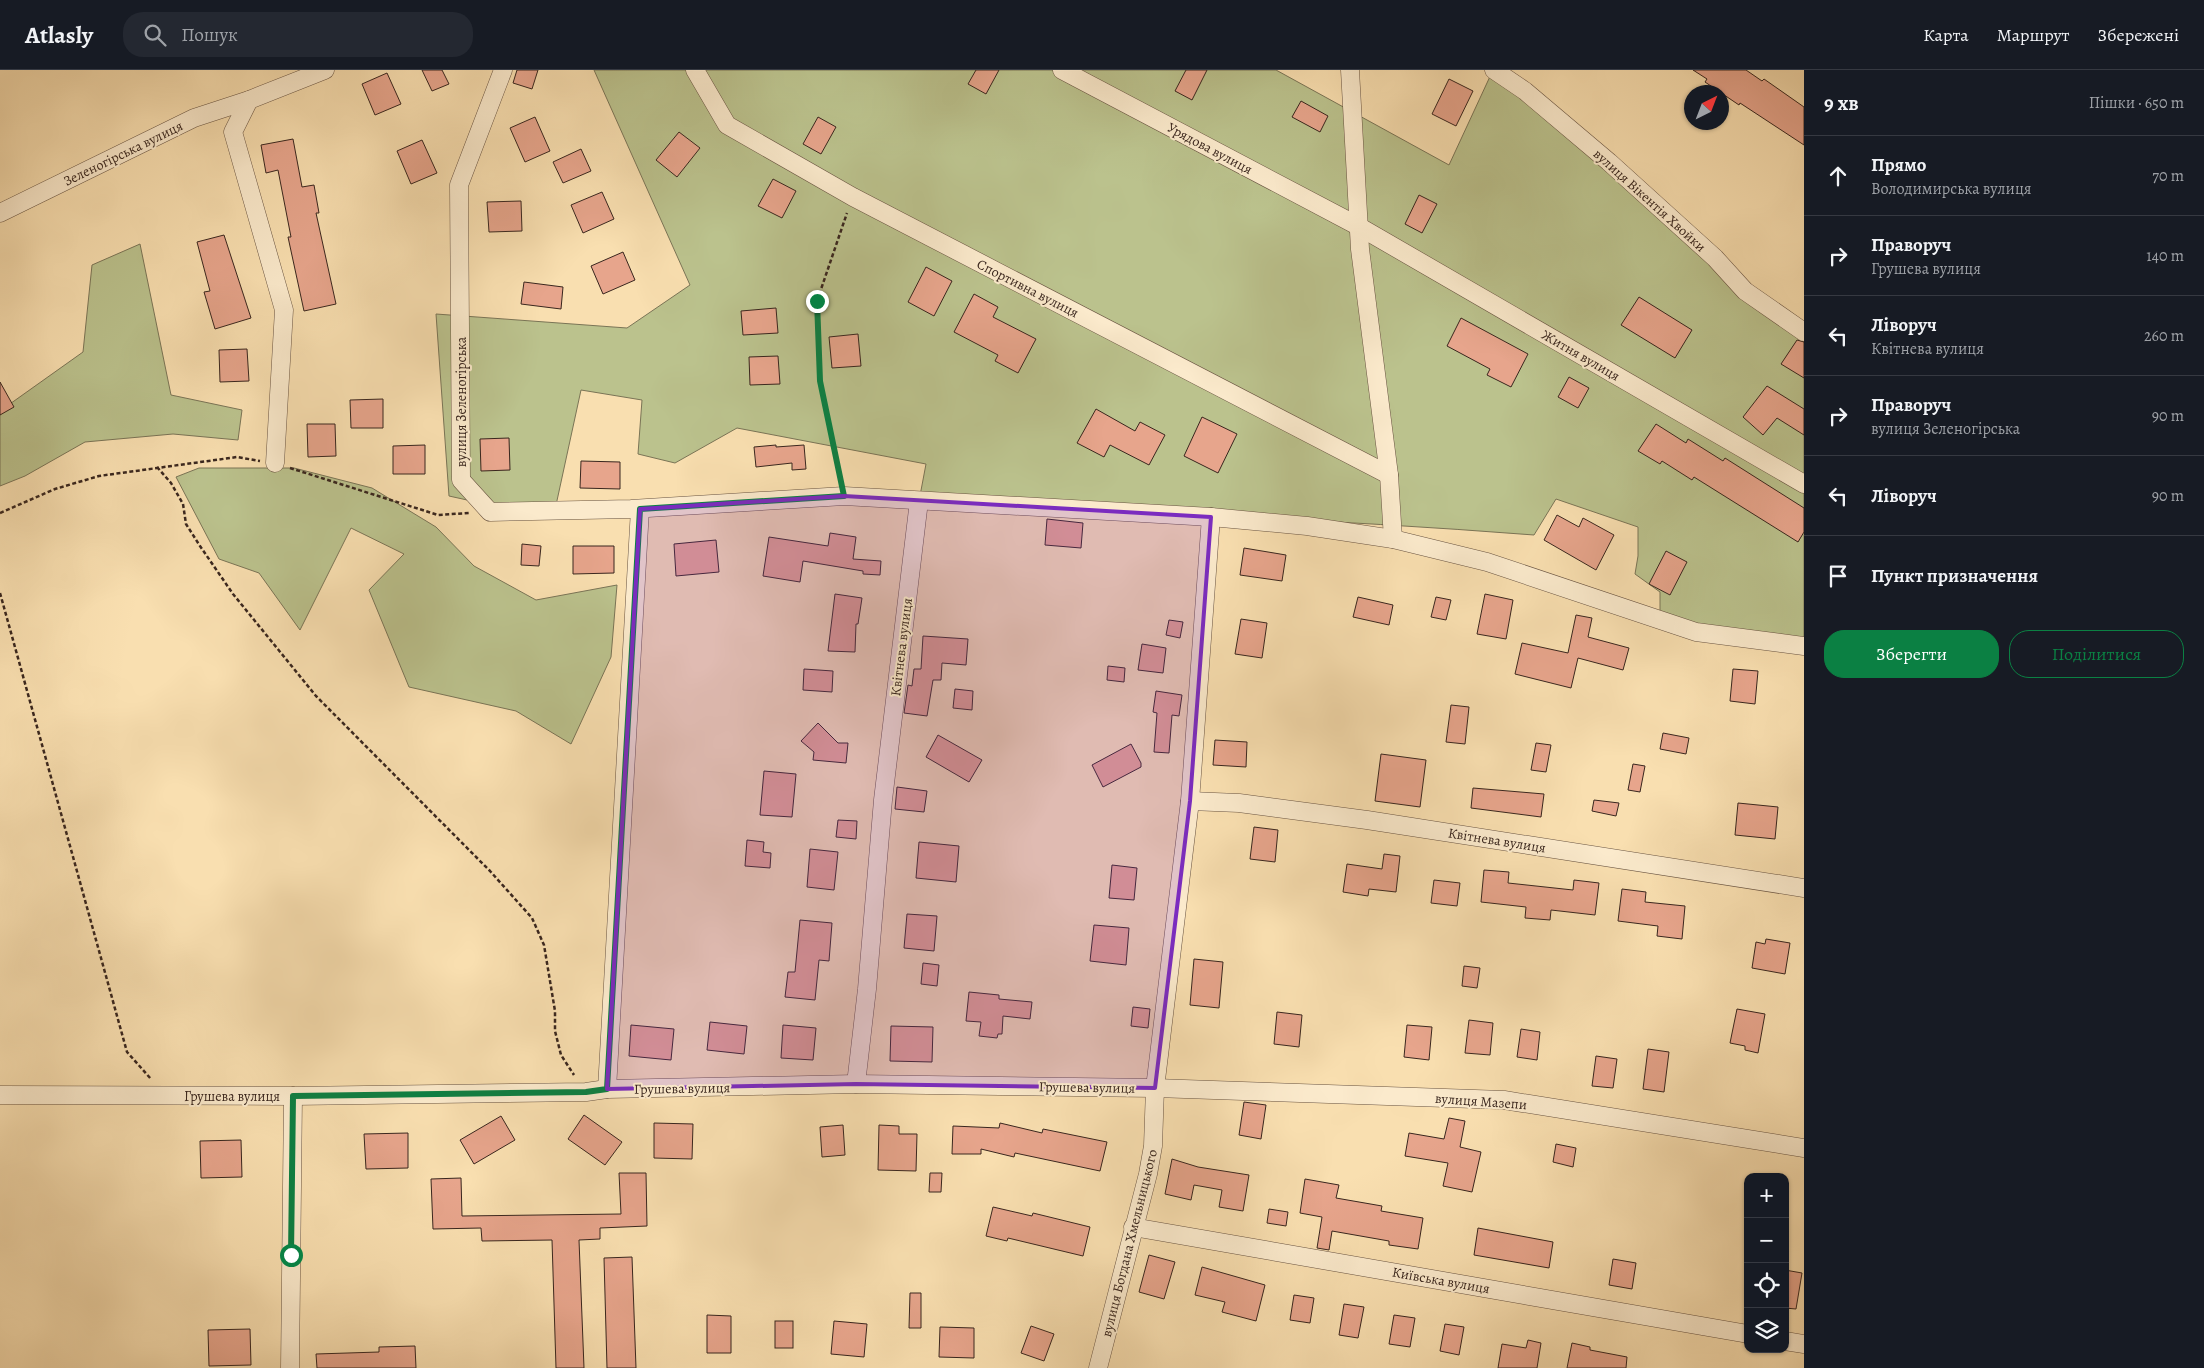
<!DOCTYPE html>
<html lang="uk">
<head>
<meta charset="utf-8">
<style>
  :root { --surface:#171b24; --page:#242831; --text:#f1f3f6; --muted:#9ea1a6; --line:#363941; --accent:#0b8043 }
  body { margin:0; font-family:Alegreya,serif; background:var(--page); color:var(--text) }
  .controls { position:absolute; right:15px; bottom:15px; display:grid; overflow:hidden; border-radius:10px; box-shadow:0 1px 4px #0004 }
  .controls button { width:45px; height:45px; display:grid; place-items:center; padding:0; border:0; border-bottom:1px solid var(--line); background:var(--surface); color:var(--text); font:25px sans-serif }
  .compass { position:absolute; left:1684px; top:15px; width:45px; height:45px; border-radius:50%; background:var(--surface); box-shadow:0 1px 4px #0004; rotate:42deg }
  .stop { position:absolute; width:15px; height:15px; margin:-11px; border:4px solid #0b8043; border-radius:50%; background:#fff }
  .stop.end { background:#0b8043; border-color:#fff; box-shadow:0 1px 5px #0008 }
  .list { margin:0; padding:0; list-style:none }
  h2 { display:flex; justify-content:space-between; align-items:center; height:65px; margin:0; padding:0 20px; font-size:21px }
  h2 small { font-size:16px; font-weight:400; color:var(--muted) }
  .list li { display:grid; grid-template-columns:32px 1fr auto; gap:15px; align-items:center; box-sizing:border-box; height:80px; padding:0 20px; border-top:1px solid var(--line) }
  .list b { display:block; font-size:19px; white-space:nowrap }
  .list p { margin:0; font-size:16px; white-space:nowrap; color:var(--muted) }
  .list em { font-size:16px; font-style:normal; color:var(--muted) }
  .actions { display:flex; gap:10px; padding:15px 20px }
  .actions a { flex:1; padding:11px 0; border:1px solid var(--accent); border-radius:20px; text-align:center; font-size:18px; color:var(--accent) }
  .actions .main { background:var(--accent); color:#fff }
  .icon { flex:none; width:28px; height:28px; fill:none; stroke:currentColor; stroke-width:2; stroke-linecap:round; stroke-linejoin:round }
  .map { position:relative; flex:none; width:1804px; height:1298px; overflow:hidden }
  header { display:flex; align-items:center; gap:30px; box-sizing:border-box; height:70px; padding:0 25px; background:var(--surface); border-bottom:1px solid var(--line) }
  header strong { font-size:24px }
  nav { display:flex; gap:28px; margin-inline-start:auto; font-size:18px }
  .search { width:350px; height:45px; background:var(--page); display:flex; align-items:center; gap:12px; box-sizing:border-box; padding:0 18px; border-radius:20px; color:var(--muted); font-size:19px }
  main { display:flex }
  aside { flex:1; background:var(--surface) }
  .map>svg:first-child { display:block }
</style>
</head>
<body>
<header>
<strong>Atlasly</strong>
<div class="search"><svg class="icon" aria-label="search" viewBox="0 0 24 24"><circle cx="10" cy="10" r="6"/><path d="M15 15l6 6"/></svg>Пошук</div>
<nav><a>Карта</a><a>Маршрут</a><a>Збережені</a></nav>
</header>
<main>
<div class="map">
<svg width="1804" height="1298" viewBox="0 0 1804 1298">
  <rect width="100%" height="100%" fill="#f9dfb0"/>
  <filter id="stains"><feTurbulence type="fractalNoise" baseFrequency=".004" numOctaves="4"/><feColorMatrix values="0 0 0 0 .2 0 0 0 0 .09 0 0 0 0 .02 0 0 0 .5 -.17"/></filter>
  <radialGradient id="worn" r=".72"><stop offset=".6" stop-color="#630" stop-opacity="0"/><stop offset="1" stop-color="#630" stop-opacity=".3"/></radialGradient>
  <g fill="#bbc28d" stroke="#7a7456">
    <path d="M594,0H1276L1449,95L1493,0L1804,262V576L1660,552V522L1635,504L1638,486V457L1556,429L1534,465C1329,449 1124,442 919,431L926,394L737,358L675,393L638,384L642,330L581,320L553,449L449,426L436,244L627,258L690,215Z"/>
    <polygon points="140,174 171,325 242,340 238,370 173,364 85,372 25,406 0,416 0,341 83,282 92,195"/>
    <polygon points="199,398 294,398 372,418 436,457 474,496 536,530 617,515 611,587 571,674 516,641 409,617 369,520 404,484 351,458 300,560 259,503 219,489 176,407"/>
  </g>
  <g fill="#e7a58c" stroke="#39261e">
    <polygon points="422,0 442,0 449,14 432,21"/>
    <polygon points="517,0 538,0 532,19 513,13"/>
    <polygon points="976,0 999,0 986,24 968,14"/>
    <polygon points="1186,0 1207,0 1192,30 1175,21"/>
    <polygon points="1693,0 1746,0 1762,11 1764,9 1804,37 1804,75 1740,33 1739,35 1705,12 1707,9"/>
    <polygon points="387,3 401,34 375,45 362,14"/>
    <polygon points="1449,9 1473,21 1456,56 1432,44"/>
    <polygon points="1301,31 1328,46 1320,62 1292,47"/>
    <polygon points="535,47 550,81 525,92 510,58"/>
    <polygon points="818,47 836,57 821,84 803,74"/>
    <polygon points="679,62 700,78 677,107 656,90"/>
    <polygon points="293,69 302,117 314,115 319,143 316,143 336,234 304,241 288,167 291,167 278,100 266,103 261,75"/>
    <polygon points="422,70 437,103 411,114 397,81"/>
    <polygon points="581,79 591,101 563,113 553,92"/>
    <polygon points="773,109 796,121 782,148 758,136"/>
    <polygon points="602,122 614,149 583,163 571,135"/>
    <polygon points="1419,125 1437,134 1422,163 1405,154"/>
    <polygon points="521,131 522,161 489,162 487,132"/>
    <polygon points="224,165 251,248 215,259 204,222 210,221 197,172"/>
    <polygon points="623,182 635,210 603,224 591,196"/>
    <polygon points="926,197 952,211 934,246 908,232"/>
    <polygon points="524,212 563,217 561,239 521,234"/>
    <polygon points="974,224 998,237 993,247 1036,269 1018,303 995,291 998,285 954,262"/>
    <polygon points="1639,227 1692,260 1675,288 1621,255"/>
    <polygon points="776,238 778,263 743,265 741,241"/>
    <polygon points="1461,248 1528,284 1511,317 1487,305 1490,299 1447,276"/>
    <polygon points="858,264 861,296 832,298 829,267"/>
    <polygon points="1797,270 1804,272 1804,308 1781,294"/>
    <polygon points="247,279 249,311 220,312 219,280"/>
    <polygon points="778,286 780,314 750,315 749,287"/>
    <polygon points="1569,307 1589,318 1578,338 1558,327"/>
    <polygon points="0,312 14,337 0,345"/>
    <polygon points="1767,316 1804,339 1804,365 1777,348 1763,365 1743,347"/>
    <polygon points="383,329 383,358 351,358 350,330"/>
    <polygon points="1096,339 1135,361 1140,352 1165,365 1149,395 1110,375 1104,387 1077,373"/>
    <polygon points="1202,347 1237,364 1218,403 1184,386"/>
    <polygon points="307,354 335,354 336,386 308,387"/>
    <polygon points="1656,354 1686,373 1688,369 1723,391 1725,388 1804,438 1804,462 1798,472 1694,407 1692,410 1662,391 1660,394 1638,381"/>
    <polygon points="509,368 510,400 481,401 480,369"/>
    <polygon points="425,375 425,404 393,404 393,376"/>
    <polygon points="776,375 776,377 804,375 806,399 792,400 792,393 756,397 754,377"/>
    <polygon points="581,391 620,392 620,419 580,418"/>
    <polygon points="1557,445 1579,457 1583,448 1614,465 1596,500 1544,470"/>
    <polygon points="1047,449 1083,453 1081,478 1045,475"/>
    <polygon points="830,463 856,467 853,489 881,491 880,505 863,504 863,501 803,491 800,512 763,506 769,467 828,476"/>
    <polygon points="716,470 719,502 676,506 674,474"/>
    <polygon points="522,474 541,476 539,496 521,495"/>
    <polygon points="573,476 614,476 614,503 573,504"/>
    <polygon points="1244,478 1286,485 1282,511 1240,505"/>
    <polygon points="1666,481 1687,492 1670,525 1649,514"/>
    <polygon points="835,524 862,528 858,554 856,554 855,582 828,581"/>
    <polygon points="1485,524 1513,530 1506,569 1477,564"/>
    <polygon points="1358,527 1393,535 1389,555 1353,547"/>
    <polygon points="1436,527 1451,530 1446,550 1431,547"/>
    <polygon points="1576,545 1592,548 1588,567 1629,578 1623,600 1578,588 1571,618 1515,604 1522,573 1568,583"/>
    <polygon points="1241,549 1267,553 1262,588 1235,584"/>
    <polygon points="1169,550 1183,552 1180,568 1166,565"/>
    <polygon points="923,566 968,569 966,595 942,593 941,610 933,610 927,646 904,643 908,615 912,616 914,599 921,599"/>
    <polygon points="1142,574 1166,578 1163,603 1138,600"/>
    <polygon points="1108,596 1125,598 1124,612 1107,610"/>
    <polygon points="804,599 833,601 832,622 803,620"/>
    <polygon points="1733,599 1758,601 1755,634 1730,631"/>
    <polygon points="955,619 973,621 972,640 953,638"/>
    <polygon points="1156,621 1182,625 1179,646 1172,645 1169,683 1154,682 1157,643 1153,642"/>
    <polygon points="1451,635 1469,637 1465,674 1446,672"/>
    <polygon points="818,653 838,673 848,673 846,693 813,690 814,682 801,671"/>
    <polygon points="1663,663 1689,668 1686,684 1660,679"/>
    <polygon points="938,665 982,690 969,712 926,687"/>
    <polygon points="1215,670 1247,672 1246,697 1213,695"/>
    <polygon points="1536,673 1551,675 1546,702 1531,700"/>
    <polygon points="1131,674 1141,693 1141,697 1103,717 1092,695"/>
    <polygon points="1381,684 1426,690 1420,737 1375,731"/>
    <polygon points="1633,694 1645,696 1640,722 1628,720"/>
    <polygon points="764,701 796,704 792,747 760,745"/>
    <polygon points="897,717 927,721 924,742 895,739"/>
    <polygon points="1473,718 1544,724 1541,747 1471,738"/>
    <polygon points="1594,730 1619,733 1616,746 1592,741"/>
    <polygon points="1738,733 1778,737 1775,769 1735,765"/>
    <polygon points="838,750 857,751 856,769 836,767"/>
    <polygon points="1254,757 1278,760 1275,792 1250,789"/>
    <polygon points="747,770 764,772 763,782 771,783 770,798 745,796"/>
    <polygon points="919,772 959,776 956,812 916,808"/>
    <polygon points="810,779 838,782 834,820 807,817"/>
    <polygon points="1384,784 1400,786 1396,822 1369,819 1368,826 1343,822 1347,794 1382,799"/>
    <polygon points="1112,795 1137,798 1134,830 1109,828"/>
    <polygon points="1484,800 1509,802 1508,813 1573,820 1574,810 1599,813 1595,845 1551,840 1550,850 1525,848 1526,837 1481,832"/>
    <polygon points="1434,810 1460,813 1457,836 1431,833"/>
    <polygon points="1622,819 1646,822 1645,832 1685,836 1682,869 1657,866 1658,856 1618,851"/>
    <polygon points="907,844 937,846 934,881 904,878"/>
    <polygon points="800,850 832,853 829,891 819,890 815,930 785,927 788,902 795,902"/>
    <polygon points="1094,855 1129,858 1126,895 1090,891"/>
    <polygon points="1766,869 1790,873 1785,904 1752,898 1756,872 1765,874"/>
    <polygon points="1194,889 1223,892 1219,938 1190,935"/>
    <polygon points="923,893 939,895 937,916 921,914"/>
    <polygon points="1464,896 1480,898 1477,918 1462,916"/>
    <polygon points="969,922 999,925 999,929 1032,932 1030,949 1003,946 1002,964 998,964 997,968 979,966 981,952 966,951"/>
    <polygon points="1133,937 1150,939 1148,958 1131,956"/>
    <polygon points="1737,939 1765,944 1758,983 1745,980 1745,976 1730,973"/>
    <polygon points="1277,942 1302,945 1299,977 1274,974"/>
    <polygon points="1469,950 1493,953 1490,985 1465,983"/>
    <polygon points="710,952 747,956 744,984 707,980"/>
    <polygon points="631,955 674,959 671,990 629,986"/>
    <polygon points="783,955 816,958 813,990 781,988"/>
    <polygon points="1407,955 1432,957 1429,990 1404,987"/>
    <polygon points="891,956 933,957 932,992 890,991"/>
    <polygon points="1521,959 1540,962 1537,990 1517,987"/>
    <polygon points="1648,979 1669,982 1664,1022 1643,1019"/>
    <polygon points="1596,986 1617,989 1613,1018 1592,1016"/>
    <polygon points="1244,1032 1266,1035 1261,1069 1239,1065"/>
    <polygon points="584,1045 622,1072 605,1095 568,1069"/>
    <polygon points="501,1046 515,1070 474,1094 460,1070"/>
    <polygon points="1449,1048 1465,1051 1460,1077 1481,1082 1472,1122 1443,1116 1448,1093 1405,1086 1409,1063 1444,1069"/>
    <polygon points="654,1053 693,1054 692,1089 654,1088"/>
    <polygon points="1000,1053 1042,1063 1043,1059 1107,1072 1100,1101 1015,1083 1014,1087 981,1079 981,1084 952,1084 953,1056 999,1058"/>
    <polygon points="843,1055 845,1085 822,1087 820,1057"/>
    <polygon points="879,1055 899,1056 899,1064 917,1064 916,1101 878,1100"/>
    <polygon points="408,1063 408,1098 366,1099 364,1064"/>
    <polygon points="241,1070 242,1107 201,1108 200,1071"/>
    <polygon points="1556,1074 1576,1078 1573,1097 1553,1092"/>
    <polygon points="1172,1089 1198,1097 1249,1105 1243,1141 1219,1137 1222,1120 1194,1115 1191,1130 1165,1124"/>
    <polygon points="619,1103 646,1103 647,1156 600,1158 600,1169 579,1170 584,1298 556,1298 552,1170 482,1171 481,1158 433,1159 431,1109 461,1108 462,1146 621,1144"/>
    <polygon points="930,1103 942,1103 941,1122 929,1122"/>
    <polygon points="1305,1109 1339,1115 1336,1128 1382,1136 1381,1141 1423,1148 1418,1179 1389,1175 1389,1171 1332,1161 1329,1180 1317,1178 1322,1147 1300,1143"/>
    <polygon points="993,1137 1032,1146 1033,1143 1090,1157 1083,1186 1008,1168 1007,1171 986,1166"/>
    <polygon points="1269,1139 1288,1142 1286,1156 1267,1153"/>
    <polygon points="1478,1158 1553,1172 1549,1198 1474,1185"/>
    <polygon points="1149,1185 1175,1192 1164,1229 1139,1222"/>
    <polygon points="632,1187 636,1298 607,1298 604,1188"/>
    <polygon points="1613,1189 1636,1193 1632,1219 1609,1215"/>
    <polygon points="1202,1197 1265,1215 1256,1251 1222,1242 1225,1232 1195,1225"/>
    <polygon points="1785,1200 1802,1203 1796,1239 1785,1238"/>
    <polygon points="910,1223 921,1223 921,1258 909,1258"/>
    <polygon points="1294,1225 1314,1228 1310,1253 1290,1250"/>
    <polygon points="1344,1234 1364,1237 1358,1268 1339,1265"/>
    <polygon points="707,1245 731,1246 731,1283 707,1283"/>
    <polygon points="1394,1245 1415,1248 1410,1277 1389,1274"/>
    <rect x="775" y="1251" width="18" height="27"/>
    <polygon points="834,1251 867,1254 864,1287 831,1284"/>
    <polygon points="1445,1254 1464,1257 1459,1285 1440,1281"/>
    <polygon points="1031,1256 1054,1264 1044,1291 1021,1283"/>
    <polygon points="940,1257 974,1258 974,1288 939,1287"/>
    <polygon points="250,1259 251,1295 209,1296 208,1260"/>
    <polygon points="1528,1270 1541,1273 1537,1298 1498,1298 1502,1274 1526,1278"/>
    <polygon points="1572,1273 1590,1277 1590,1280 1627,1287 1626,1298 1567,1298"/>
    <polygon points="415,1276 416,1298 317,1298 316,1284 379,1282 379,1277"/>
  </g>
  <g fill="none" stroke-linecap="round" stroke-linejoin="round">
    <defs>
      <g id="minor">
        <polyline points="503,0 459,115 461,410 490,442 631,439 844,426 1211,447 1307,456 1393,469 1487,492 1696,562 1804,576"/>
        <polyline points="695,0 727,55 853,127 1389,405"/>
        <polyline points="1062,0 1358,156 1804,414"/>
        <polyline points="1350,0 1360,179 1389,405 1393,469"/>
        <polyline points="1494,0 1525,21 1609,92 1715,188 1745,221 1804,262"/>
        <polyline points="0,143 194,48 249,30"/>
        <polyline points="275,393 284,240 233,62 249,30 325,0"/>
        <polyline points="1190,731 1239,733 1367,750 1804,818"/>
        <polyline points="856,1014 867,919 883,730 919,431"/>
        <polyline points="607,1019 640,439"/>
        <polyline points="0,1025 293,1026 586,1022 607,1019 856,1014 1155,1018 1504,1030 1804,1078"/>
        <polyline points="1133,1157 1748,1264"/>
        <polyline points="1785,1271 1804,1274"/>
        <polyline points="290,1298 293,1026"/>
        <polyline points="1098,1298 1148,1104 1153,1076 1155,1018 1190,731 1211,447"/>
      </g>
    </defs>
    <use href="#minor" stroke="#695442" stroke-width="19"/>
    <g stroke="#39261e" stroke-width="2.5" stroke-dasharray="4 2.5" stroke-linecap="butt">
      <polyline points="157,397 171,413 183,434 186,454 200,476 233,524 316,626 490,801 532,848 544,875 555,941 555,961 561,985 574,1005"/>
      <polyline points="290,398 438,445 469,443"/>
      <polyline points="841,410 820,311 817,231 847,143"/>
      <polyline points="0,443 55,419 99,406 237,387 260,391"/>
      <polyline points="0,523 127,982 151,1009"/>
    </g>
    <use href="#minor" stroke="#fbeacc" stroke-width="18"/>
  </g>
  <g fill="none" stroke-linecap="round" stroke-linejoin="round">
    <polyline stroke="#0b8043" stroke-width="6" points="291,1185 293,1026 586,1022 607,1019 640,439 844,426 820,311 817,231"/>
  </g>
  <path fill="#7b2cbf" fill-opacity="0.2" stroke="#7b2cbf" stroke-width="4" stroke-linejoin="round" d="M844,426L1211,447L1190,731L1155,1018L856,1014L607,1019L640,439Z"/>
  <g text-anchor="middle" stroke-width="4" stroke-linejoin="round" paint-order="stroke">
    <g font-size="14" fill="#39261e" stroke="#fbeacc">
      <text transform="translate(1210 78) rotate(28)" y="5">Урядова вулиця</text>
      <text transform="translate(123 83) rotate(-26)" y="5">Зеленогірська вулиця</text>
      <text transform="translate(1650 130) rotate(42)" y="5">вулиця Вікентія Хвойки</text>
      <text transform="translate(1028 218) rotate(27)" y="5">Спортивна вулиця</text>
      <text transform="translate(1581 285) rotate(30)" y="5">Житня вулиця</text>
      <text transform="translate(461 332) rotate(-90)" y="5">вулиця Зеленогірська</text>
      <text transform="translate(901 577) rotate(-83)" y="5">Квітнева вулиця</text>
      <text transform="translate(1497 770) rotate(9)" y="5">Квітнева вулиця</text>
      <text transform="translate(1087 1017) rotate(1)" y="5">Грушева вулиця</text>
      <text transform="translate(682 1018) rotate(-1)" y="5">Грушева вулиця</text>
      <text x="232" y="1031">Грушева вулиця</text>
      <text transform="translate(1481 1031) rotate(4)" y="5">вулиця Мазепи</text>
      <text transform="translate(1129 1173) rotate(-76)" y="5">вулиця Богдана Хмельницького</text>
      <text transform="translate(1441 1210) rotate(10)" y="5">Київська вулиця</text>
    </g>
  </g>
  <rect width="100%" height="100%" filter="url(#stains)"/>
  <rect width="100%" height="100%" fill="url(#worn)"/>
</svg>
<div class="controls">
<button>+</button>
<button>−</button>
<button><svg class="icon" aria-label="locate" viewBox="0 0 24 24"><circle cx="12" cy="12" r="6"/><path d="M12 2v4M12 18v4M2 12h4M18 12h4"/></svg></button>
<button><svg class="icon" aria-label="layers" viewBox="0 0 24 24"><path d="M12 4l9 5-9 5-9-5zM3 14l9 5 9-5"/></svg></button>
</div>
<svg class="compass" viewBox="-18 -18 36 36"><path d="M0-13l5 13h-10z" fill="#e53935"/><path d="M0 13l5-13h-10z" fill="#9ea1a6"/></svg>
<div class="stop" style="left:291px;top:1185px"></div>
<div class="stop end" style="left:817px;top:231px"></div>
</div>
<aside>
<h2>9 хв<small>Пішки · 650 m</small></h2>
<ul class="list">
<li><svg class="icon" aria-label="ahead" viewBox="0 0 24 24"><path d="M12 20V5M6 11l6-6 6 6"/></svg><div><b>Прямо</b><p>Володимирська вулиця</p></div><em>70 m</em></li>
<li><svg class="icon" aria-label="right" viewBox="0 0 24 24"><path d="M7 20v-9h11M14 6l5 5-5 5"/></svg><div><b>Праворуч</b><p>Грушева вулиця</p></div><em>140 m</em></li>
<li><svg class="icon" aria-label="left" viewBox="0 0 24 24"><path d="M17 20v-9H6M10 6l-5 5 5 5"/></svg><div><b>Ліворуч</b><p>Квітнева вулиця</p></div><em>260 m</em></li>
<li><svg class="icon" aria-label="right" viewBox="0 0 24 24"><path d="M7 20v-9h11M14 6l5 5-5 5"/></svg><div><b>Праворуч</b><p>вулиця Зеленогірська</p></div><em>90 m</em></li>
<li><svg class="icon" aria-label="left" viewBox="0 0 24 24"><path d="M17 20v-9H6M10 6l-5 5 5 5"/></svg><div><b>Ліворуч</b></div><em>90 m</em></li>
<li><svg class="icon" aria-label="arrive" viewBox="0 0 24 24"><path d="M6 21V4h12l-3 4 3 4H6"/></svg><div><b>Пункт призначення</b></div></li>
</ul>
<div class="actions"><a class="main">Зберегти</a><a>Поділитися</a></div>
</aside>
</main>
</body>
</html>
